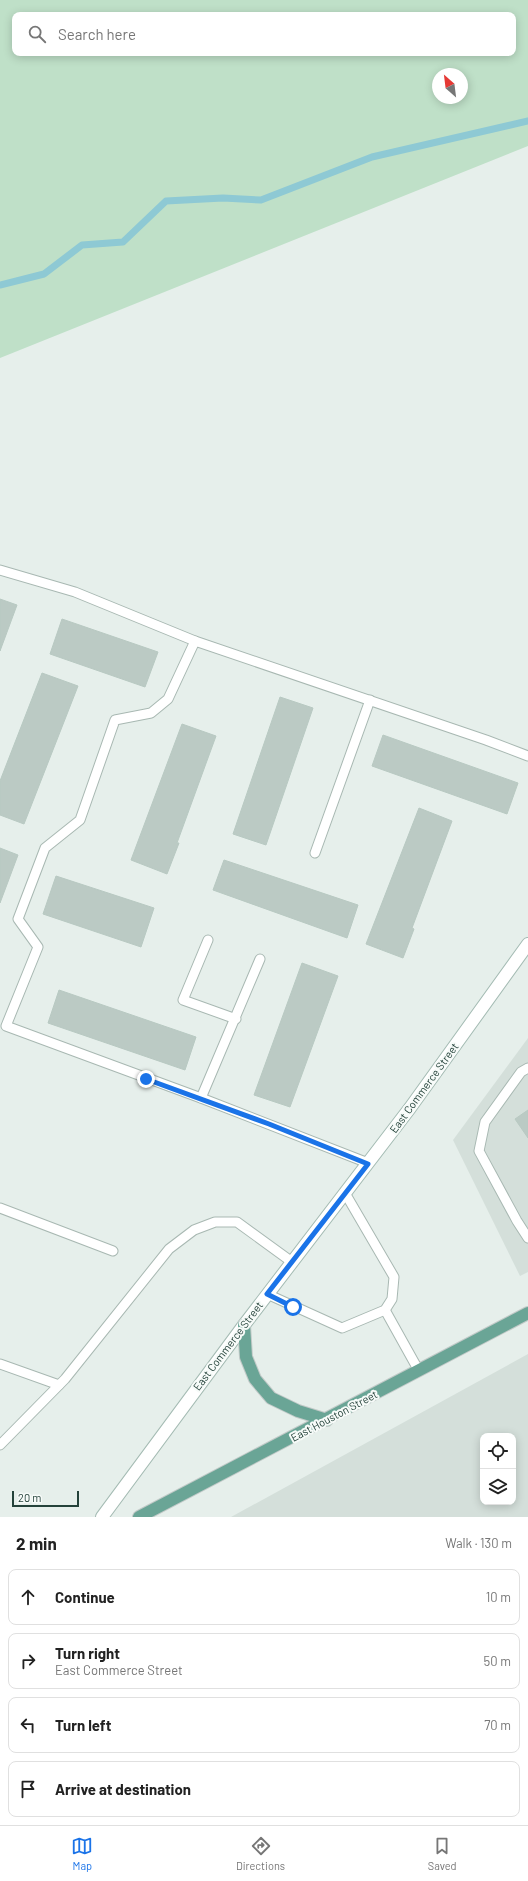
<!DOCTYPE html>
<html lang="en">
<head>
<meta charset="utf-8">
<style>
  :root { --surface:#fff; --page:#f6f6f6; --text:#222; --muted:#767676; --line:#e0e0e0; --accent:#1a73e8 }
  body { margin:0; font-family:Barlow,sans-serif; background:var(--page); color:var(--text) }
  .controls { position:absolute; right:12px; bottom:12px; display:grid; overflow:hidden; border-radius:8px; box-shadow:0 2px 10px #0003 }
  .controls button { width:36px; height:36px; display:grid; place-items:center; padding:0; border:0; border-bottom:1px solid var(--line); background:var(--surface); color:var(--text); font:20px sans-serif }
  .compass { position:absolute; left:432px; top:68px; width:36px; height:36px; border-radius:50%; background:var(--surface); box-shadow:0 2px 10px #0003; rotate:332deg }
  .scale { position:absolute; left:12px; bottom:10px; width:67px; box-sizing:border-box; padding-left:4px; border:2px solid #24423a; border-top:0; font-size:11px; line-height:14px; white-space:nowrap; color:#24423a; -webkit-text-stroke:3px #f7fbf9; paint-order:stroke }
  .stop { position:absolute; width:12px; height:12px; margin:-9px; border:3px solid #1a73e8; border-radius:50%; background:#fff }
  .stop.end { background:#1a73e8; border-color:#fff; box-shadow:0 1px 4px #0008 }
  .list { margin:0; padding:0; list-style:none }
  h2 { display:flex; justify-content:space-between; align-items:center; height:52px; margin:0; padding:0 16px; font-size:17px }
  h2 small { font-size:13px; font-weight:400; color:var(--muted) }
  .list li { display:grid; grid-template-columns:26px 1fr auto; gap:12px; align-items:center; box-sizing:border-box; height:56px; margin:0 8px 8px; padding:0 8px; border:1px solid var(--line); border-radius:8px }
  .list b { display:block; font-size:15px; white-space:nowrap }
  .list p { margin:0; font-size:13px; white-space:nowrap; color:var(--muted) }
  .list em { font-size:13px; font-style:normal; color:var(--muted) }
  .icon { flex:none; width:22px; height:22px; fill:none; stroke:currentColor; stroke-width:2; stroke-linecap:round; stroke-linejoin:round }
  .map { position:relative; flex:none; width:528px; height:1517px; overflow:hidden }
  .search { position:absolute; background:var(--surface); box-shadow:0 2px 10px #0003; left:12px; right:12px; top:12px; height:44px; display:flex; align-items:center; gap:10px; box-sizing:border-box; padding:0 14px; border-radius:8px; color:var(--muted); font-size:15px }
  .sheet { height:308px; background:var(--surface) }
  nav { display:flex; justify-content:space-around; align-items:center; box-sizing:border-box; height:56px; border-top:1px solid var(--line); background:var(--surface); font-size:11px; color:var(--muted) }
  nav a { display:grid; justify-items:center; gap:2px }
  nav .on { color:var(--accent) }
  .map>svg:first-child { display:block }
</style>
</head>
<body>
<div class="map">
<svg width="528" height="1517" viewBox="0 0 528 1517">
  <rect width="100%" height="100%" fill="#e6efeb"/>
  <g fill="#d4dfda" fill-rule="evenodd">
    <polygon points="528,1038 528,1272 520,1276 453,1140"/>
    <path d="M528,1354V1517H231ZM483,1436H513V1502H483Z"/>
  </g>
  <path fill="#bfe0c8" fill-rule="evenodd" d="M0,0H528V146L0,358ZM15,15H513V53H15ZM438,74H462V98H438Z"/>
  <g fill="none" stroke-linecap="round" stroke-linejoin="round">
    <polyline stroke="#8ec9d4" stroke-width="7" points="0,285 44,274 82,245 123,242 166,201 223,198 261,200 372,157 528,121"/>
  </g>
  <g fill="#bbcac4" stroke="#b8c9c2">
    <polygon points="0,599 17,605 0,651"/>
    <polygon points="62,619 158,652 145,687 50,654"/>
    <polygon points="42,673 78,686 24,824 0,815 0,781"/>
    <polygon points="280,697 313,708 266,845 233,834"/>
    <polygon points="182,724 216,736 177,843 179,843 167,874 131,860"/>
    <polygon points="383,735 518,783 507,814 372,766"/>
    <polygon points="419,808 452,821 412,928 414,929 403,958 366,944"/>
    <polygon points="0,848 18,855 0,903"/>
    <polygon points="224,860 358,905 347,938 213,890"/>
    <polygon points="56,876 154,908 141,947 43,914"/>
    <polygon points="302,963 338,976 290,1107 254,1095"/>
    <polygon points="59,990 196,1037 185,1070 48,1023"/>
    <polygon points="528,1110 528,1138 515,1119"/>
  </g>
  <g fill="none" stroke-linecap="round" stroke-linejoin="round">
    <defs>
      <g id="service">
        <polyline points="0,570 75,592 195,641"/>
        <polyline points="315,853 370,700"/>
        <polyline points="208,940 183,1000 236,1019"/>
        <polyline points="528,1068 521,1072 485,1122 479,1151 517,1221 528,1238"/>
        <polyline points="201,1098 260,959"/>
        <polyline points="368,1163 201,1098 6,1026 38,947 18,919 45,848 80,820 115,720 151,713 168,699 195,641 486,740 528,756"/>
        <polyline points="0,1208 113,1251"/>
        <polyline points="267,1294 342,1328 385,1310 392,1299 394,1277 345,1193"/>
        <polyline points="385,1310 419,1371"/>
        <polyline points="0,1364 59,1385"/>
        <polyline points="0,1445 65,1379 169,1249 194,1230 215,1222 237,1222 292,1262"/>
      </g>
      <polyline id="secondary" points="102,1517 244,1325 410,1108 528,944"/>
      <g id="primary">
        <polyline points="244,1325 246,1357 255,1379 271,1398 298,1411 327,1420"/>
        <polyline points="139,1517 528,1313"/>
      </g>
    </defs>
    <use href="#service" stroke="#a8b8b2" stroke-width="11"/>
    <use href="#secondary" stroke="#a4bbb3" stroke-width="14"/>
    <use href="#primary" stroke="#c2cac8" stroke-width="14"/>
    <use href="#service" stroke="#fff" stroke-width="9"/>
    <use href="#secondary" stroke="#fff" stroke-width="12"/>
    <use href="#primary" stroke="#6aa596" stroke-width="12"/>
  </g>
  <g fill="none" stroke-linecap="round" stroke-linejoin="round">
    <polyline stroke="#1a73e8" stroke-width="5" points="146,1079 269,1124 368,1164 267,1294 293,1307"/>
  </g>
  <g text-anchor="middle" stroke-width="4" stroke-linejoin="round" paint-order="stroke">
    <g font-size="11" fill="#24423a" stroke="#f7fbf9">
      <text transform="translate(424 1088) rotate(-54)" y="4">East Commerce Street</text>
      <text transform="translate(228 1346) rotate(-53)" y="4">East Commerce Street</text>
      <text transform="translate(334 1416) rotate(-28)" y="4">East Houston Street</text>
    </g>
  </g>
</svg>
<div class="controls">
<button><svg class="icon" aria-label="locate" viewBox="0 0 24 24"><circle cx="12" cy="12" r="6"/><path d="M12 2v4M12 18v4M2 12h4M18 12h4"/></svg></button>
<button><svg class="icon" aria-label="layers" viewBox="0 0 24 24"><path d="M12 4l9 5-9 5-9-5zM3 14l9 5 9-5"/></svg></button>
</div>
<svg class="compass" viewBox="-18 -18 36 36"><path d="M0-13l5 13h-10z" fill="#e53935"/><path d="M0 13l5-13h-10z" fill="#767676"/></svg>
<div class="scale">20 m</div>
<div class="stop" style="left:293px;top:1307px"></div>
<div class="stop end" style="left:146px;top:1079px"></div>
<div class="search"><svg class="icon" aria-label="search" viewBox="0 0 24 24"><circle cx="10" cy="10" r="6"/><path d="M15 15l6 6"/></svg>Search here</div>
</div>
<section class="sheet">
<h2>2 min<small>Walk · 130 m</small></h2>
<ul class="list">
<li><svg class="icon" aria-label="ahead" viewBox="0 0 24 24"><path d="M12 20V5M6 11l6-6 6 6"/></svg><div><b>Continue</b></div><em>10 m</em></li>
<li><svg class="icon" aria-label="right" viewBox="0 0 24 24"><path d="M7 20v-9h11M14 6l5 5-5 5"/></svg><div><b>Turn right</b><p>East Commerce Street</p></div><em>50 m</em></li>
<li><svg class="icon" aria-label="left" viewBox="0 0 24 24"><path d="M17 20v-9H6M10 6l-5 5 5 5"/></svg><div><b>Turn left</b></div><em>70 m</em></li>
<li><svg class="icon" aria-label="arrive" viewBox="0 0 24 24"><path d="M6 21V4h12l-3 4 3 4H6"/></svg><div><b>Arrive at destination</b></div></li>
</ul>
</section>
<nav>
<a class="on"><svg class="icon" aria-label="map" viewBox="0 0 24 24"><path d="M3 6l6-2 6 2 6-2v14l-6 2-6-2-6 2zM9 4v14M15 6v14"/></svg>Map</a>
<a><svg class="icon" aria-label="directions" viewBox="0 0 24 24"><path d="M12 3l9 9-9 9-9-9zM9 14v-3h6M13 9l2 2-2 2"/></svg>Directions</a>
<a><svg class="icon" aria-label="saved" viewBox="0 0 24 24"><path d="M7 4h10v16l-5-4-5 4z"/></svg>Saved</a>
</nav>
</body>
</html>
